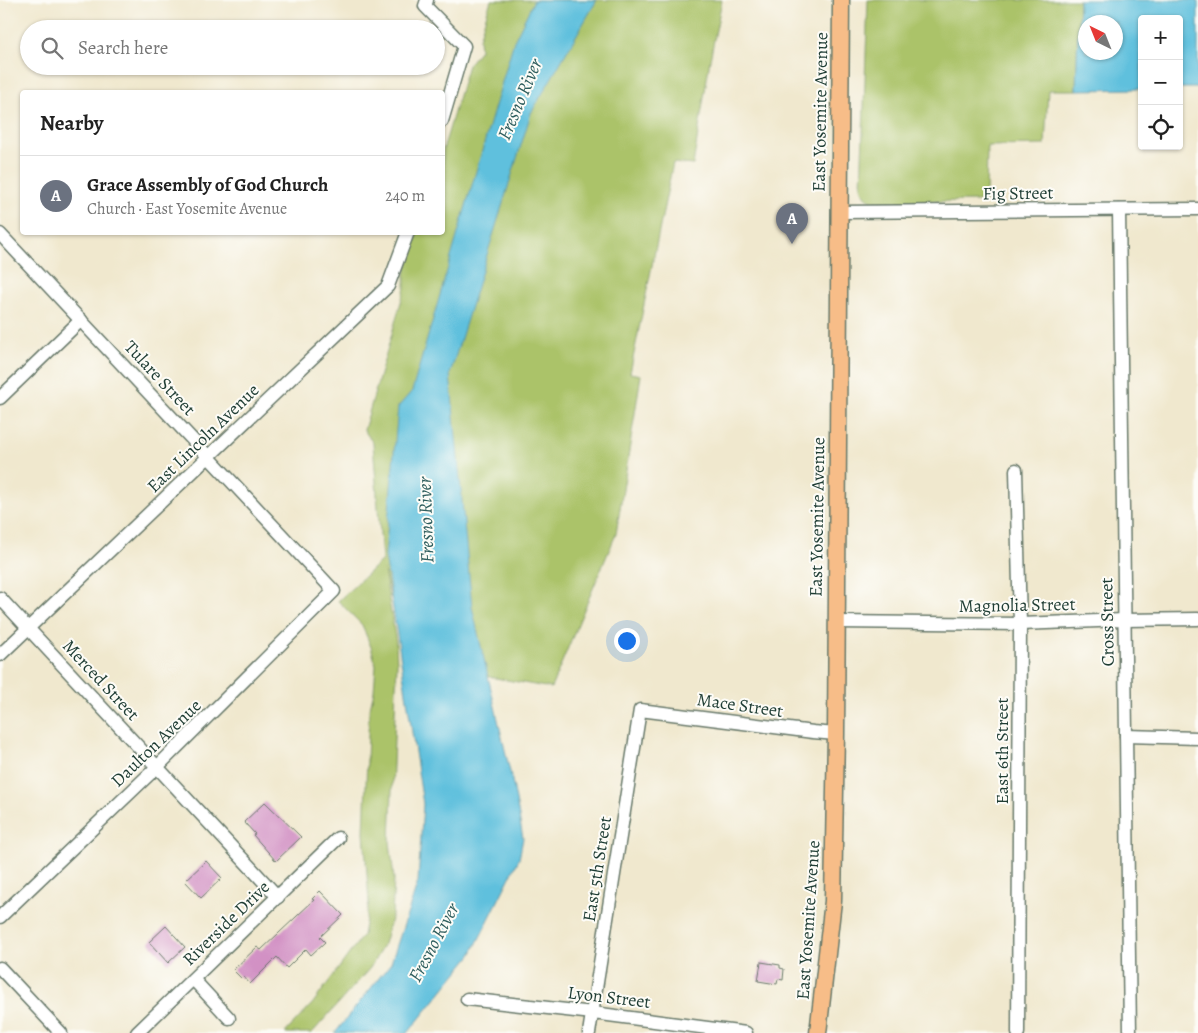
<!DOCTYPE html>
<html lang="en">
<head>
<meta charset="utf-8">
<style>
  :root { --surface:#fff; --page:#f6f6f6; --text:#222; --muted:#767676; --line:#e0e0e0; --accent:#1f6fb2 }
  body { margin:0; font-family:Alegreya,serif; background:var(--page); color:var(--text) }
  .controls { position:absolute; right:15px; top:15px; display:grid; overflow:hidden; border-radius:5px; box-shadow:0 1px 4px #0004 }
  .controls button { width:45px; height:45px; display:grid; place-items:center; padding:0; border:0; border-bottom:1px solid var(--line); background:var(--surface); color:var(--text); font:25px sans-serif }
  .compass { position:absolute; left:1078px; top:15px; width:45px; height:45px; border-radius:50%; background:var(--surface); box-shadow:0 1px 4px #0004; rotate:317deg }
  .you { position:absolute; left:626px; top:640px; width:18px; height:18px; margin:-12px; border:4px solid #fff; border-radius:50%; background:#1a73e8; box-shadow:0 0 0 8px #1a73e833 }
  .badge { display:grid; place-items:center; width:32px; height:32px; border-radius:50%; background:var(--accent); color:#fff; font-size:16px; font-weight:700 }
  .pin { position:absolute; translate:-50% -41px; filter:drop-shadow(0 1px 2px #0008) }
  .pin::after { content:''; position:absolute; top:26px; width:18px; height:15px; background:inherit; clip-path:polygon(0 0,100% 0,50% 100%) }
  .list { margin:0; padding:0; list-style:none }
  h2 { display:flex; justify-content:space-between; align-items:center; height:65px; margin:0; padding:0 20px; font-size:21px }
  h2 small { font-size:16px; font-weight:400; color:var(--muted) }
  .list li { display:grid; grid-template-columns:32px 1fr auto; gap:15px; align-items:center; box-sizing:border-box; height:80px; padding:0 20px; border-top:1px solid var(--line) }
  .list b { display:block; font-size:19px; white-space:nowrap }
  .list p { margin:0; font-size:16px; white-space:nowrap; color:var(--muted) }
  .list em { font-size:16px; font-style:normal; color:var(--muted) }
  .icon { flex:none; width:28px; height:28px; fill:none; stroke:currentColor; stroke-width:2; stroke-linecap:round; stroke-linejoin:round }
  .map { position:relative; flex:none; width:1198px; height:1033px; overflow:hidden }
  .search { position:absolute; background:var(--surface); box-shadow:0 1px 4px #0004; left:20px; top:20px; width:425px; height:55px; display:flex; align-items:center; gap:12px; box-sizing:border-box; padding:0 18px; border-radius:28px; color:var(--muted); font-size:19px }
  .panel { position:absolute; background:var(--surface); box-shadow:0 1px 4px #0004; left:20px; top:90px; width:425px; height:145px; border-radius:5px }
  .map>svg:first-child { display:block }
</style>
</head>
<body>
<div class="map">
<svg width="1198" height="1033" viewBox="0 0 1198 1033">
  <rect width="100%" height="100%" fill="#fdfcf7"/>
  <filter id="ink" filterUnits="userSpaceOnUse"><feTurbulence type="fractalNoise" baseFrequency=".02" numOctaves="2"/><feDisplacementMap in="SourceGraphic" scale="10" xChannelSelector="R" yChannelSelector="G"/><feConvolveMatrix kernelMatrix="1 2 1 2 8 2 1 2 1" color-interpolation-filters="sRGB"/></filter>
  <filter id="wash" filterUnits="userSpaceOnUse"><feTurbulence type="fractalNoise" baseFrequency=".0096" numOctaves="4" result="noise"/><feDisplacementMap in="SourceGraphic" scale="20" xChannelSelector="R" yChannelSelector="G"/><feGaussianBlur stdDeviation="1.12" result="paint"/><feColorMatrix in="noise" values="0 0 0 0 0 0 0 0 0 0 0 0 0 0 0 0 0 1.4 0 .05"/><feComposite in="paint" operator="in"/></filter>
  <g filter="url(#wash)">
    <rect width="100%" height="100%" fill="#f0e8ce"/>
    <g fill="#abc369" stroke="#65804e">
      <polygon points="491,0 722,0 710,60 693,165 673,163 630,373 641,375 616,534 551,688 407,662 384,570 396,642 397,664 390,841 394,879 392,915 384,944 370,968 312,1033 285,1033 313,1003 363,935 369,902 364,832 369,712 374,691 376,665 371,647 362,625 338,601 382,560 373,443 364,430 405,288 405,274 418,233 442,232 443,150 468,65 480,50 479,39"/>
      <path d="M868,0H1079L1076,90H1048L1045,145L987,146L986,201L876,202C867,199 864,196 861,187Z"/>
    </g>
    <g fill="#5fc0dd" stroke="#3f7e88" fill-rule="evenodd">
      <polygon points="534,0 597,0 531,113 450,374 472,607 514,789 523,838 519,859 471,955 408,1033 335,1033 391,963 418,882 423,804 385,556 398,407 412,391 514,41"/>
      <path d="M1079,0H1198V88H1179V19H1142V89L1076,90ZM1116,22V52H1086V22Z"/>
    </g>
    <g id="blocks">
      <g fill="#d291c4">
        <polygon points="265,802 301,837 276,861 253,835 255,834 244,822"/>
        <polygon points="206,861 222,878 201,898 185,881"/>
        <polygon points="320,891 343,915 320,937 325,942 311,955 306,949 287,968 277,957 250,984 243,976 241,978 233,970 257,947 261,950 314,900 312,899"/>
        <polygon points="166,926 185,947 168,963 149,942"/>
        <polygon points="761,962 780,965 780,968 784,969 783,980 778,979 777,984 758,981"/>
      </g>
    </g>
  </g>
  <g filter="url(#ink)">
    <use href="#blocks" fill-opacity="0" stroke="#68796a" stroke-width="1"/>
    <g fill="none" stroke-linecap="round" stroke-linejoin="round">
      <defs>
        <g id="minor">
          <polyline points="427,0 425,6 464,46 442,121"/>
          <polyline points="1119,210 1130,1033"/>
          <polyline points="839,212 1198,209"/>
          <polyline points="0,234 334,591 158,766 0,917"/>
          <polyline points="0,398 81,320"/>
          <polyline points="1016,470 1020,624 1018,1033"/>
          <polyline points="0,598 278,897"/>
          <polyline points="836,622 1020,624 1124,620 1198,619"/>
          <polyline points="0,655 388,286 408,232"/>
          <polyline points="1126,736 1198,738"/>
          <polyline points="0,968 61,1033"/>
          <polyline points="193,979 229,1018"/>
          <polyline points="467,999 593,1013 746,1033"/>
          <polyline points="137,1033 338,838"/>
          <polyline points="589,1033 640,710 813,732 836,734"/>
        </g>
        <polyline id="major" points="818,1033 833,901 836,734 841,0"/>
      </defs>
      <use href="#minor" stroke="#68796a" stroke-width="15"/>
      <use href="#major" stroke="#68796a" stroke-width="19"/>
      <use href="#minor" stroke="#fff" stroke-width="12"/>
      <use href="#major" stroke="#f7bd88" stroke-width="16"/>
    </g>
  </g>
  <g text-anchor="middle" stroke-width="4" stroke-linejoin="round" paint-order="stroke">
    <g font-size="18" fill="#1f3d34" stroke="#fdfcf7">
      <text transform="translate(820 112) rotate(-89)" y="6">East Yosemite Avenue</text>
      <text transform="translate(1018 193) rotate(-1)" y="6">Fig Street</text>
      <text transform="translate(160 378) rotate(47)" y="6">Tulare Street</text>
      <text transform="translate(203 438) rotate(-44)" y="6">East Lincoln Avenue</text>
      <text transform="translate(817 517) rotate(-89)" y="6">East Yosemite Avenue</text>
      <text transform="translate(1017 605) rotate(-1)" y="6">Magnolia Street</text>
      <text transform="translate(1107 622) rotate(-91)" y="6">Cross Street</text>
      <text transform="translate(101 680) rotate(47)" y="6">Merced Street</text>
      <text transform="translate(740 705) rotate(8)" y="6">Mace Street</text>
      <text transform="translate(156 743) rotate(-44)" y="6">Daulton Avenue</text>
      <text transform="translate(1002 751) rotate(-90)" y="6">East 6th Street</text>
      <text transform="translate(597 869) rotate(-81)" y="6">East 5th Street</text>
      <text transform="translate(808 920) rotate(-86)" y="6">East Yosemite Avenue</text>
      <text transform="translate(226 923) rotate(-44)" y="6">Riverside Drive</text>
      <text transform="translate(609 997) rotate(7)" y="6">Lyon Street</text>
    </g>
    <g font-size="19" font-style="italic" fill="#2f5e5e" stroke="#fdfcf7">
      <text transform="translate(519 99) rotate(-67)" y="7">Fresno River</text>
      <text transform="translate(425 520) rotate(-92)" y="7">Fresno River</text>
      <text transform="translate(433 942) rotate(-62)" y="7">Fresno River</text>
    </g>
  </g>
</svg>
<div class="controls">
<button>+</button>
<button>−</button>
<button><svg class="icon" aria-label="locate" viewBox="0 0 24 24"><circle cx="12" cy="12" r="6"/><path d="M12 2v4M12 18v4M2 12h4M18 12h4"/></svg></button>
</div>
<svg class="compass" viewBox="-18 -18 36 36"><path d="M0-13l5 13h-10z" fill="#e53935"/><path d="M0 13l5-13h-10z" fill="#767676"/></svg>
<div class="you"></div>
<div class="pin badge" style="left:792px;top:244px;background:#6b7280">A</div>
<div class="search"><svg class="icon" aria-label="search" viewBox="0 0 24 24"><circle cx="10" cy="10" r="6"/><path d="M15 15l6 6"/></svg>Search here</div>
<section class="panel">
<h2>Nearby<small></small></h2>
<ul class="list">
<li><span class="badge" style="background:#6b7280">A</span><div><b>Grace Assembly of God Church</b><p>Church · East Yosemite Avenue</p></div><em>240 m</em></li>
</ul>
</section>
</div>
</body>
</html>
